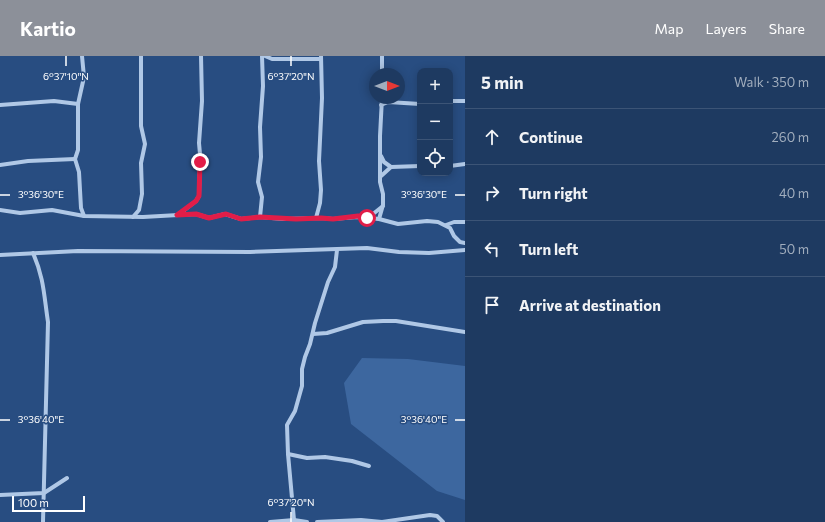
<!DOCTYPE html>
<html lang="en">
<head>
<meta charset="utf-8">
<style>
  :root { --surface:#1e3a61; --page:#264167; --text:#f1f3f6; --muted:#a1adbd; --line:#3c5476; --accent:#8c9099 }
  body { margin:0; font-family:Commissioner,sans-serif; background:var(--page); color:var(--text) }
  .controls { position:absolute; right:12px; top:12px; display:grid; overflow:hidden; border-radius:8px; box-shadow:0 2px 10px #0003 }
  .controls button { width:36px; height:36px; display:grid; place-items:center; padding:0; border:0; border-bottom:1px solid var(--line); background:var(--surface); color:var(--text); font:20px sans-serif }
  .compass { position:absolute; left:369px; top:12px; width:36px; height:36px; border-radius:50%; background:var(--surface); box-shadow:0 2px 10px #0003; rotate:90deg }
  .scale { position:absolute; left:12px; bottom:10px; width:73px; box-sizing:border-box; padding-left:4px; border:2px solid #fff; border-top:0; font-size:11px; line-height:14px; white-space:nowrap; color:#fff; -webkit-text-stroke:3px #284d81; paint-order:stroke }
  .stop { position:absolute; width:12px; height:12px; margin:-9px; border:3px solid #e11d48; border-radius:50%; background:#fff }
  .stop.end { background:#e11d48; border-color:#fff; box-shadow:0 1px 4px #0008 }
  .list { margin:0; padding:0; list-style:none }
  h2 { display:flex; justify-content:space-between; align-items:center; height:52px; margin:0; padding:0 16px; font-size:17px }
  h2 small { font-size:13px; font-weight:400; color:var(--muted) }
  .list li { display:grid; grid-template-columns:26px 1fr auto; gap:12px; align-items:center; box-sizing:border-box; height:56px; padding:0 16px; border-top:1px solid var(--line) }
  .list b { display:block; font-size:15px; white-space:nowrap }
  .list em { font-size:13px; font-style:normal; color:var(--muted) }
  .icon { flex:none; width:22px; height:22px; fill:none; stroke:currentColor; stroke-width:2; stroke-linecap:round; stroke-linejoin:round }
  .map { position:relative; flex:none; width:465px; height:466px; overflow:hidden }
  header { display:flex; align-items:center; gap:24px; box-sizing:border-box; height:56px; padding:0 20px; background:var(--accent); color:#fff }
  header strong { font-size:19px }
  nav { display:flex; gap:22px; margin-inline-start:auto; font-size:14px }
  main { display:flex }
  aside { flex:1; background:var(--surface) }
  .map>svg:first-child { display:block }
</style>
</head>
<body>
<header>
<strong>Kartio</strong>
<nav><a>Map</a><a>Layers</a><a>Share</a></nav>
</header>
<main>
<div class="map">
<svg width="465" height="466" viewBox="0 0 465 466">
  <rect width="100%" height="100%" fill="#284d81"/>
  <polygon fill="#3d679f" points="362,302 408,303 465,310 465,444 437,435 351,368 344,327"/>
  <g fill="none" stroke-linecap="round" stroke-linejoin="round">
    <g stroke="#b0c8e6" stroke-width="4">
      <polyline points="82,0 84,21 78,48 78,94 75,103 79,116 81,152 84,160"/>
      <polyline points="265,0 272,3 321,3"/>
      <polyline points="382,0 382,18"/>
      <polyline points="450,45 465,45"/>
      <polyline points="0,49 54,45 78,48"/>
      <polyline points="381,49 388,46 420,48"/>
      <polyline points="381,100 384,106 391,111"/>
      <polyline points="0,109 28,105 75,103"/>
      <polyline points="450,110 465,108"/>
      <polyline points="380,121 391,111 420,110"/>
      <polyline points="0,154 20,157 52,154 84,160 143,161 196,158 209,162 225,158 241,163 260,161 283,163 321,162 333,163 357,161 379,163 398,168 427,165 438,166 450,172 454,180 460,186 465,187"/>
      <polyline points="178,159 196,145 199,140 200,98 199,87 202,45 201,0"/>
      <polyline points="133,161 139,154 142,138 141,107 145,88 141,70 141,0"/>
      <polyline points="260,161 262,141 258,126 261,101 260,71 263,30 262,0"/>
      <polyline points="316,162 320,147 321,134 319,105 322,42 321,0"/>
      <polyline points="368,162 383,150"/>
      <polyline points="379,163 383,149 383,138 380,126 380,80 382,42"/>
      <polyline points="446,169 454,166 465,166"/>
      <path d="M33,197C44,222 44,240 48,266L43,466"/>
      <polyline points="0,199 78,195 250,196 367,192 399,196 429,197 465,194"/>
      <polyline points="313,278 327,277 363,266 383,265 396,265 465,276"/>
      <polyline points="288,398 307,402 325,401 352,405 369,410"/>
      <polyline points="0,439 44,437 67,422"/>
      <polyline points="294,464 288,398 287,369 295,355 302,330 302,313 305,301 310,288 315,267 328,226 335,211 337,194"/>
      <polyline points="270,466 294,464 307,466"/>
      <polyline points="317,466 361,464 382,466 430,459 437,460 443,466"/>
    </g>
  </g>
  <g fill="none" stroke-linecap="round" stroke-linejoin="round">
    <polyline stroke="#e11d48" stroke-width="5" points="200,106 199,140 196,145 177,159 196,158 209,162 226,158 241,163 260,161 296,163 321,162 333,163 358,160 367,162"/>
  </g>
  <path fill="none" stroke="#fff" stroke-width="1.5" d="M66,0V10M291,0V10M0,139H10M455,139H465M0,364H10M455,364H465M291,456V466"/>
  <g font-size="10" text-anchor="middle" fill="#fff" stroke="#284d81" stroke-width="3" stroke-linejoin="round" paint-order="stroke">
    <text x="66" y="24">6°37'10"N</text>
    <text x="291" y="24">6°37'20"N</text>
    <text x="424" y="142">3°36'30"E</text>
    <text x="41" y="142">3°36'30"E</text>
    <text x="424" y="367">3°36'40"E</text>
    <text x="41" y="367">3°36'40"E</text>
    <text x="291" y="450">6°37'20"N</text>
  </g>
</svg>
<div class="controls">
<button>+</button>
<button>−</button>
<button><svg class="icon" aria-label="locate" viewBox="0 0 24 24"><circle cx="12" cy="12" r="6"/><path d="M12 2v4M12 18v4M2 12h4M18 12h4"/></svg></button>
</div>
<svg class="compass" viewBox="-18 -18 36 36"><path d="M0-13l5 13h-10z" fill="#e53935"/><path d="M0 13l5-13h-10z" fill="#a1adbd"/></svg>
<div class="scale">100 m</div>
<div class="stop" style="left:367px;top:162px"></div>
<div class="stop end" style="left:200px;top:106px"></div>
</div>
<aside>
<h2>5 min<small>Walk · 350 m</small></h2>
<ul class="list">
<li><svg class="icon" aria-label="ahead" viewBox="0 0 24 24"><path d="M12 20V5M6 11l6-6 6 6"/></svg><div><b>Continue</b></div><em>260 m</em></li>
<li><svg class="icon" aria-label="right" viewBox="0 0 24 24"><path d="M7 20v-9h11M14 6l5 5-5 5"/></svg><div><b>Turn right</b></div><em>40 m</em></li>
<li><svg class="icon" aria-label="left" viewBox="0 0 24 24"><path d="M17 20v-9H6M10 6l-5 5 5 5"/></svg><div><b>Turn left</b></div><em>50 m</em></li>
<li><svg class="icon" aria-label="arrive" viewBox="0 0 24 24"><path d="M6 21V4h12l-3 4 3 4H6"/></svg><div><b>Arrive at destination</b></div></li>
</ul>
</aside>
</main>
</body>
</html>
